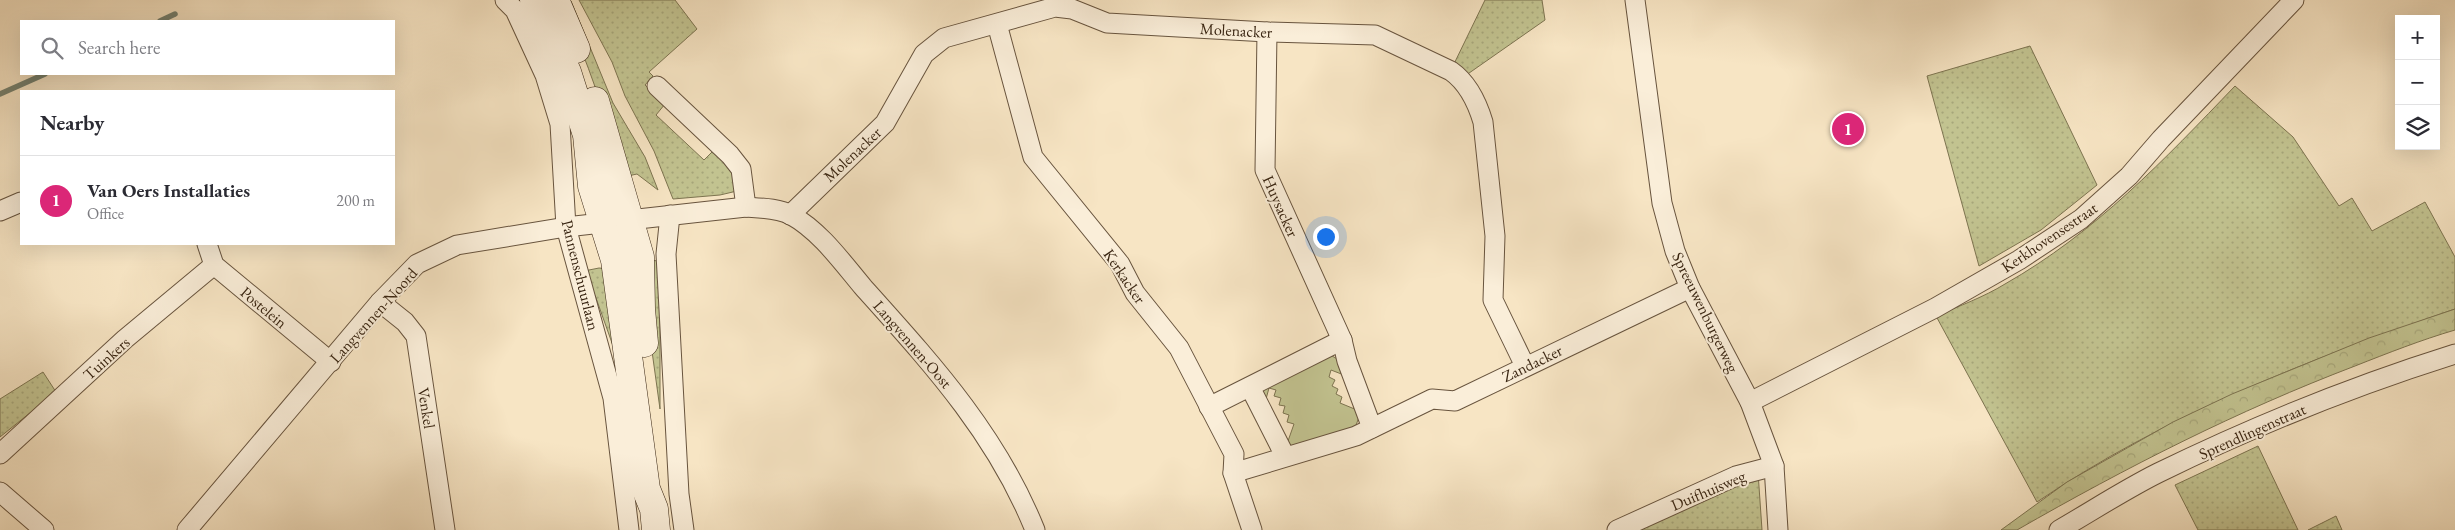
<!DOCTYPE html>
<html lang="en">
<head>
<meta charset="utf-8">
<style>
  :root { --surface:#fff; --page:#f7f7f7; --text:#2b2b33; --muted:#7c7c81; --line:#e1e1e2; --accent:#db2777 }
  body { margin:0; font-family:"EB Garamond",serif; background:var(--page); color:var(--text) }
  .controls { position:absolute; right:15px; top:15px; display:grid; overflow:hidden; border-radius:0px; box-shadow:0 5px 20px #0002 }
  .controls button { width:45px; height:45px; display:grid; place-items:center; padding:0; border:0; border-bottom:1px solid var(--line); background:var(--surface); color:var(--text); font:25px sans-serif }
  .you { position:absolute; left:1325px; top:236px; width:18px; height:18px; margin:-12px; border:4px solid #fff; border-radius:50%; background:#1a73e8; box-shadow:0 0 0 8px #1a73e833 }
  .badge { display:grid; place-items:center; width:32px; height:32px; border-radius:50%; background:var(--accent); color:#fff; font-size:16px; font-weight:700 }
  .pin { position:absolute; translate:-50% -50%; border:2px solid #fff; box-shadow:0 1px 5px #0006 }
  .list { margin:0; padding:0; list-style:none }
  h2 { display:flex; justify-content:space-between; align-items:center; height:65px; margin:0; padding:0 20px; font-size:21px }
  h2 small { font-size:16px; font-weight:400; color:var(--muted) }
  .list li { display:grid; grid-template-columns:32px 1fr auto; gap:15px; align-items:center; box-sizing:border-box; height:90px; padding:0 20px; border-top:1px solid var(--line) }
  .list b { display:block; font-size:19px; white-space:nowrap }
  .list p { margin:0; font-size:16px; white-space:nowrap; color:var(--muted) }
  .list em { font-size:16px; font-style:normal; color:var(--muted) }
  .icon { flex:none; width:28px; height:28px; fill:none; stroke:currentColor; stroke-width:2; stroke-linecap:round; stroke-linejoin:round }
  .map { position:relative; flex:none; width:2455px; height:530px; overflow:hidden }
  .search { position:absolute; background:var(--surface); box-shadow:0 5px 20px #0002; left:20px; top:20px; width:375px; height:55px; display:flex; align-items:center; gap:12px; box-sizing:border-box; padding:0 18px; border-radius:0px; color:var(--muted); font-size:19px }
  .panel { position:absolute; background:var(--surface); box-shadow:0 5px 20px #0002; left:20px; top:90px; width:375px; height:155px; border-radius:0px }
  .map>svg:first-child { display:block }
</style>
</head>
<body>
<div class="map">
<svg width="2455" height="530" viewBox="0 0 2455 530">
  <defs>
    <pattern id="grass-dots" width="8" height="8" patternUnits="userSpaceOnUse" patternTransform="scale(1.25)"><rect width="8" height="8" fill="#c2c390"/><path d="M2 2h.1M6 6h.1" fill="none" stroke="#a7a77b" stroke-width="1.8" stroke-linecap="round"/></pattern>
    <pattern id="forest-crowns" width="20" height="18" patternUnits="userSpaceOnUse" patternTransform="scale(1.25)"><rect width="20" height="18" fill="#c2c390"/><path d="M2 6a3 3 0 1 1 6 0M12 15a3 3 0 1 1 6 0" fill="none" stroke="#a7a77b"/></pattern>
  </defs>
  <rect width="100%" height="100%" fill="#f7e5c4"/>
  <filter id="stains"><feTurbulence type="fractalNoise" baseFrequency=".004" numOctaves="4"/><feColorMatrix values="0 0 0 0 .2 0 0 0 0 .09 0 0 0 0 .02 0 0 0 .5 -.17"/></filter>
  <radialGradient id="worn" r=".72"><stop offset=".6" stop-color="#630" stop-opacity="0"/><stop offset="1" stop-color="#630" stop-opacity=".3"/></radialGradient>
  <g fill="url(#grass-dots)" stroke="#7d7450">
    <polygon points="579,0 675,0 697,29 649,72 653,76 645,85 665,104 656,115 704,160 714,150 731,166 737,191 720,195 673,199 654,151 625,96 612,62"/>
    <polygon points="1485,0 1542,0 1545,20 1462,78 1452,68"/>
    <path d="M571,1L613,103L645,157L658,190L637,174L623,177C607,117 587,61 563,5Z"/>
    <polygon points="2030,46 2097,185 2041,230 1979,266 1927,76"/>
    <path d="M2235,86L2293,137L2339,206L2352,198L2372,231L2425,202L2455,257V309C2310,359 2165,415 2037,502L1936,316C1959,306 1984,297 2005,284C2095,233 2165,159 2235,86Z"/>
    <polygon points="646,260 660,261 660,409 646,308"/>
    <polygon points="599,268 609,269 623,374 596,298 584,271"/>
    <polygon points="43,372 56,392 0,437 0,399"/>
    <polygon points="2258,446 2298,530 2198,530 2175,485"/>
    <polygon points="1758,472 1762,530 1631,530"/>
    <polygon points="2336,516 2342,530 2308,530"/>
  </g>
  <path fill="url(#forest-crowns)" stroke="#7d7450" d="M2455,309V330C2421,340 2388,353 2355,366C2237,411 2127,467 2017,530H2001L2067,482L2173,422L2232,394L2369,338Z"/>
  <polygon fill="#c2c390" stroke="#7d7450" points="1327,353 1339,360 1344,375 1331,370 1329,377 1335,380 1332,386 1338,389 1336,394 1342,397 1340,403 1357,410 1359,417 1355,428 1291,446 1288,441 1294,424 1287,422 1289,415 1283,413 1285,406 1279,405 1281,398 1274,396 1276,390 1269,388 1266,399 1261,387"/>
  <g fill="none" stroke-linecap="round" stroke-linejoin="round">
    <g stroke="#758170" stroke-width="5.5">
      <polyline points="160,21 175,14"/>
      <polyline points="0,94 45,74"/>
    </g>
    <defs>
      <g id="minor">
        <polyline points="505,0 515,10 545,75 560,124 566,227 613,398 629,530"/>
        <polyline points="1635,0 1662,203 1675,251 1690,288 1750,402 1774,466 1778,530"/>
        <polyline points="997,24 1033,157 1120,264 1135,293 1179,348 1234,454 1233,473 1252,530"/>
        <polyline points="1267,32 1265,170 1342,340 1347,361 1372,428"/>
        <polyline points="657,86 730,155 741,169 746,207"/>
        <polyline points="0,211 21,202"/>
        <polyline points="670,215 666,254 679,494 684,530"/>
        <path d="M790,215L885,123L924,54L944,38L1055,7L1072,9L1107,23L1267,32L1375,35L1451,71C1468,83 1477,102 1483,122L1495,236L1493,300L1525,366"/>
        <polyline points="207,244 214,265 331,362"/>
        <polyline points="380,302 405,322 416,336 445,530"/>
        <polyline points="1250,387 1285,456"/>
        <polyline points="1750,402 1935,308 2019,260 2081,219 2129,176 2161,139 2294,0"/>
        <polyline points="1209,407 1342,340"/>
        <polyline points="0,454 125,339 214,265"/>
        <polyline points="1233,473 1356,436 1432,399 1455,401 1690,288"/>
        <polyline points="0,492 44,530"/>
        <path d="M187,530L380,302L417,264L457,245L566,227L746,207C760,208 778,208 791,215C820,231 842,262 863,287C931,363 996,433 1035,530"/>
        <polyline points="1617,530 1736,476 1774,466"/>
        <path d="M2059,530C2092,511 2124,490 2158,473C2254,426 2353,386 2455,354"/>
      </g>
      <g id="secondary">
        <polyline points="534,0 567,72 587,135 592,186 615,260 646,489 654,509 656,530"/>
        <polyline points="555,0 576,49"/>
        <polyline points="595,101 640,257 641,309 644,343"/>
      </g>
    </defs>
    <use href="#minor" stroke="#68543e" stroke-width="21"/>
    <use href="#secondary" stroke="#382411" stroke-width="29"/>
    <use href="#minor" stroke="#faeed9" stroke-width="19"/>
    <use href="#secondary" stroke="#faeed9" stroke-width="28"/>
  </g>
  <g text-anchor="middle" stroke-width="4" stroke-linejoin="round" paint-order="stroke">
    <g font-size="16" fill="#382411" stroke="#faeed9">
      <text transform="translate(1236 30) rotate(3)" y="6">Molenacker</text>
      <text transform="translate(852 154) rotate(-43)" y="6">Molenacker</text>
      <text transform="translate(1281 206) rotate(66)" y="6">Huysacker</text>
      <text transform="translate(2049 237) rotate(-34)" y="6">Kerkhovensestraat</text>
      <text transform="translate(581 275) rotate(76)" y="6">Pannenschuurlaan</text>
      <text transform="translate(1125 276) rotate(56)" y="6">Kerkacker</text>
      <text transform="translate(264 307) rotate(40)" y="6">Postelein</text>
      <text transform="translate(1706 312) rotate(64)" y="6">Spreeuwenburgerweg</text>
      <text transform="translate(373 315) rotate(-48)" y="6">Langvennen-Noord</text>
      <text transform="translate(913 344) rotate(49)" y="6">Langvennen-Oost</text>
      <text transform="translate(106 358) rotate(-42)" y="6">Tuinkers</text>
      <text transform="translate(1532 363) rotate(-26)" y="6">Zandacker</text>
      <text transform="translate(427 408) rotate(81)" y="6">Venkel</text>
      <text transform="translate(2252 431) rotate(-24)" y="6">Sprendlingenstraat</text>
      <text transform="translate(1708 490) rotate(-23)" y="6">Duifhuisweg</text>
    </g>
  </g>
  <rect width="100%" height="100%" filter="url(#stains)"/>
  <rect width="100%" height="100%" fill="url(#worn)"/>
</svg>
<div class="controls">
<button>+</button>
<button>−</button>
<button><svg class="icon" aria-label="layers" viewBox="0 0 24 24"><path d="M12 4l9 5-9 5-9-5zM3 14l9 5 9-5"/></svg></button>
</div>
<div class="you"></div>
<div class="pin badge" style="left:1848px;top:129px">1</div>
<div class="search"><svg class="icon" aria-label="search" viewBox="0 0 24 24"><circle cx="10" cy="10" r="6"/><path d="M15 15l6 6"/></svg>Search here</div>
<section class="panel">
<h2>Nearby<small></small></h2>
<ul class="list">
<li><span class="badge">1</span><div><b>Van Oers Installaties</b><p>Office</p></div><em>200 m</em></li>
</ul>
</section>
</div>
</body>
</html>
